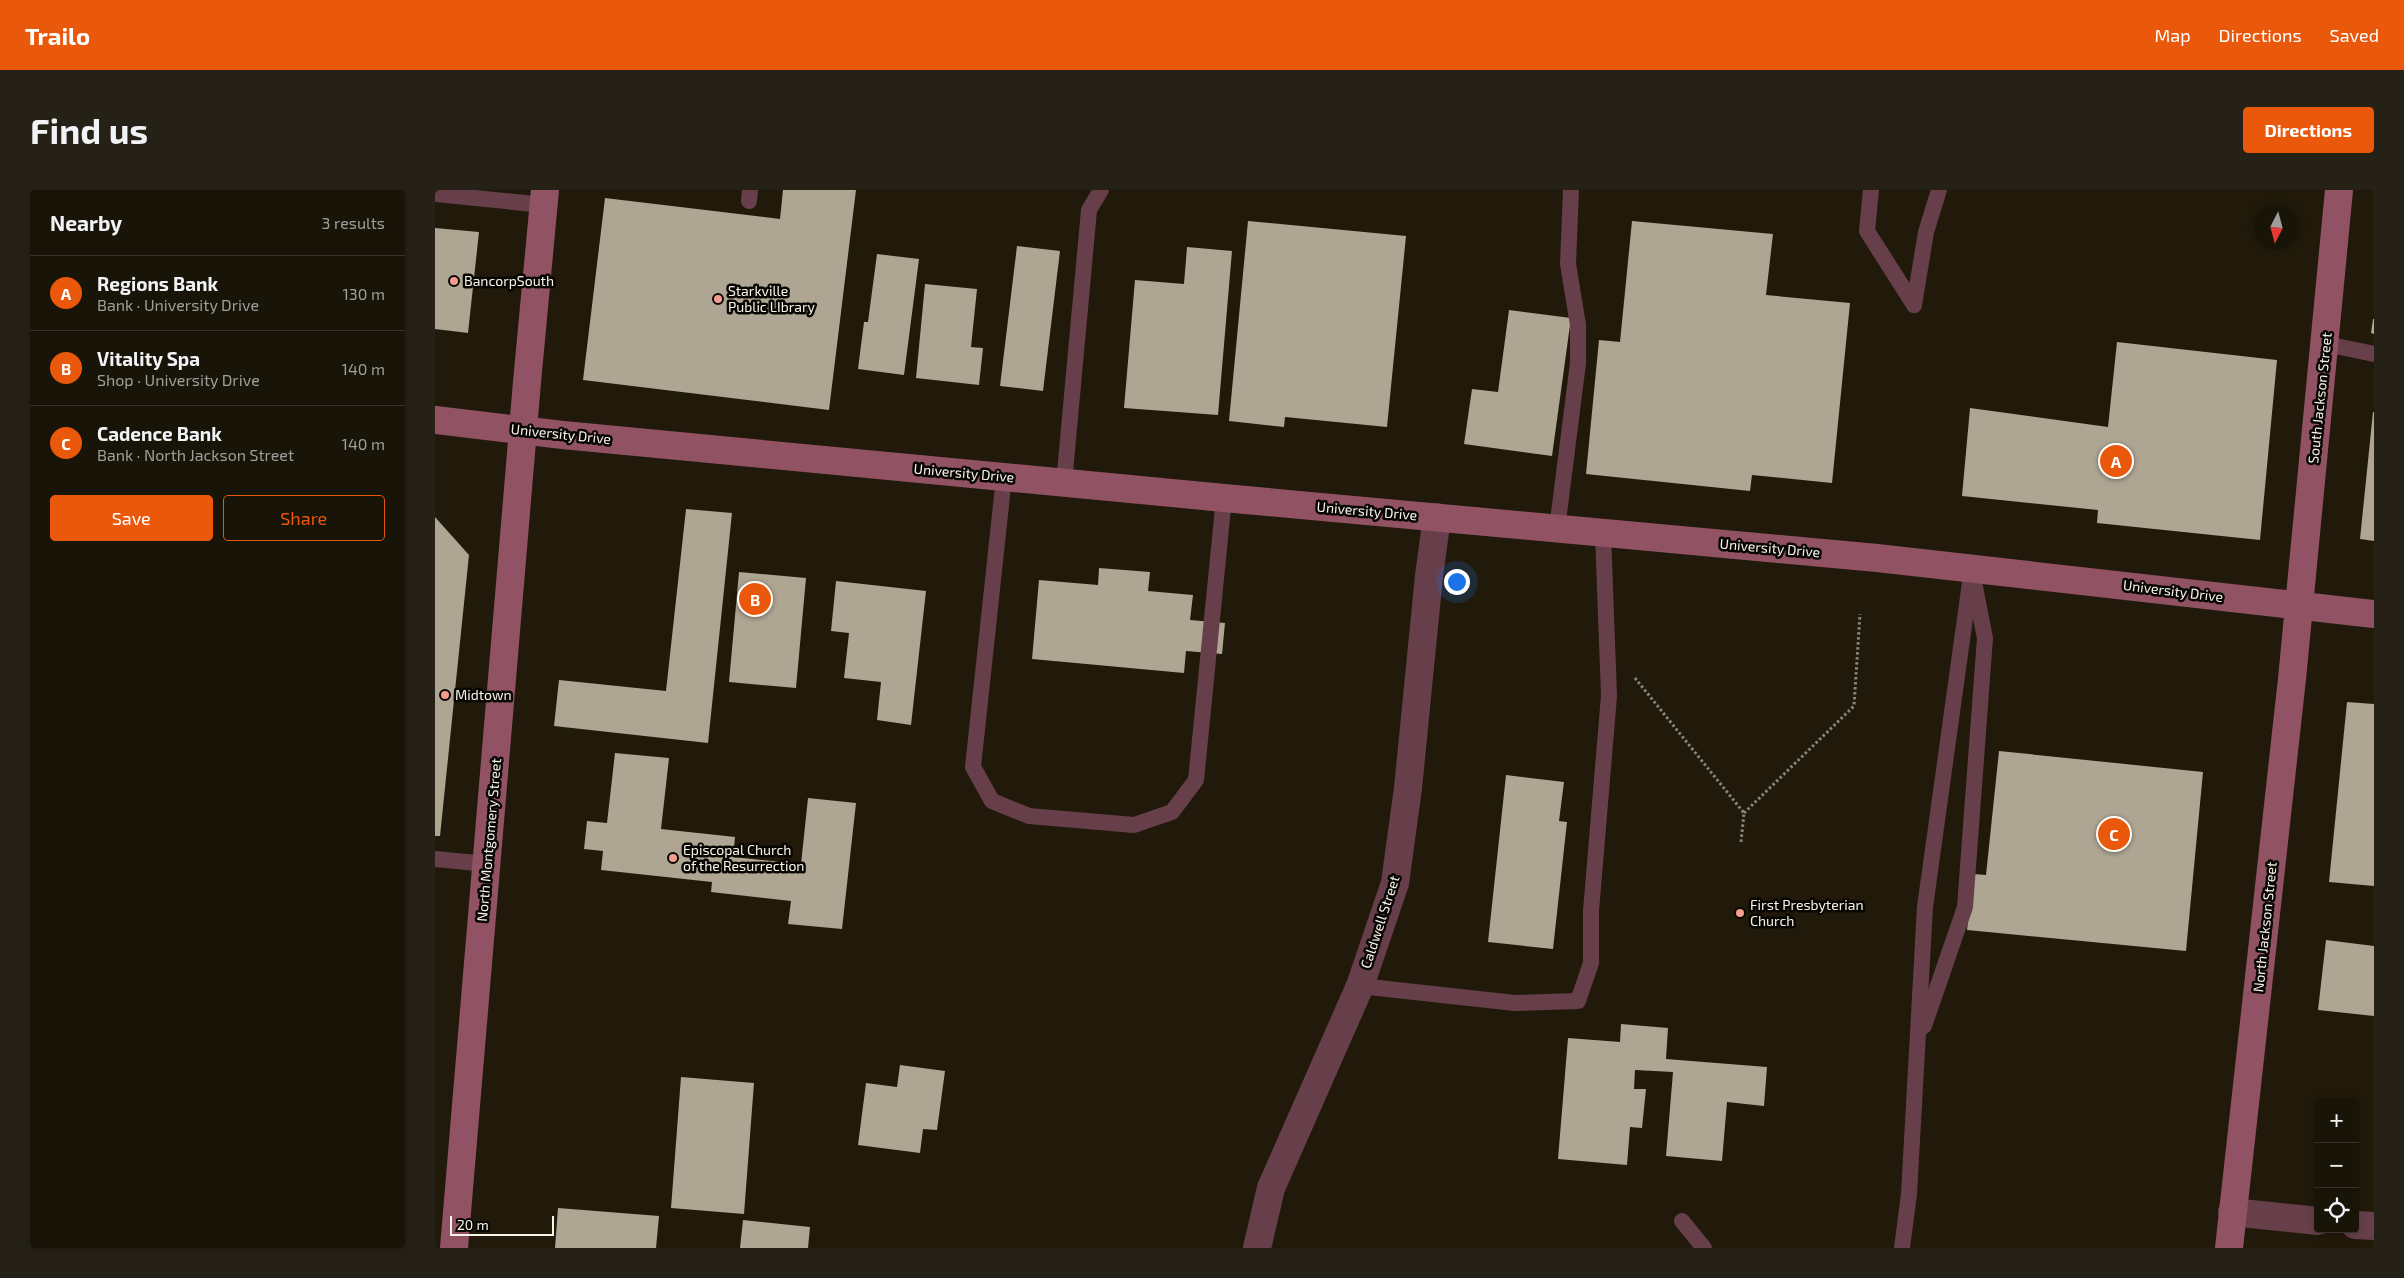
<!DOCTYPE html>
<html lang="en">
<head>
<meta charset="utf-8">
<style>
  :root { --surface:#191408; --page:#262116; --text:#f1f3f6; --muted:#9f9e9c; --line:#373329; --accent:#ea580c }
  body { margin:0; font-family:"Exo 2",sans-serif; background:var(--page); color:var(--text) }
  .controls { position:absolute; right:15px; bottom:15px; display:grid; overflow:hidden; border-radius:5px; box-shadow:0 2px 8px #0003 }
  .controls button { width:45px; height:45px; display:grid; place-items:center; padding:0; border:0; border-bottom:1px solid var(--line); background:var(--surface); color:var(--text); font:25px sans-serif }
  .compass { position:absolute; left:1819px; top:15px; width:45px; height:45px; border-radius:50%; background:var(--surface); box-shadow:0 2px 8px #0003; rotate:186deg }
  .scale { position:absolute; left:15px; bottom:12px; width:104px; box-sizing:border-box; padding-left:5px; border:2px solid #f9f4ea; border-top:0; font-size:14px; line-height:18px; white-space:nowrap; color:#f9f4ea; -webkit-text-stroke:4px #080602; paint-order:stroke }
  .you { position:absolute; left:1021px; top:391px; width:18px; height:18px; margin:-12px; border:4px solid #fff; border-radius:50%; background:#1a73e8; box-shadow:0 0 0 8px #1a73e833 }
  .badge { display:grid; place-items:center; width:32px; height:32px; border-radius:50%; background:var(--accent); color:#fff; font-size:16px; font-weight:700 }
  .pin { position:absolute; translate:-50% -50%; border:2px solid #fff; box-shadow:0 1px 5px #0006 }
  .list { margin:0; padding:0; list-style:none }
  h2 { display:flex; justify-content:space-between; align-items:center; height:65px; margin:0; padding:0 20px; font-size:21px }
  h2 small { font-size:16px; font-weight:400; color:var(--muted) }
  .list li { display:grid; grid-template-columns:32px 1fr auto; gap:15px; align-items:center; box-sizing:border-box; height:75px; padding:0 20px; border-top:1px solid var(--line) }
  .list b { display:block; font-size:19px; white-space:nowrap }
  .list p { margin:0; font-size:16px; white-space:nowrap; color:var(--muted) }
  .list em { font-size:16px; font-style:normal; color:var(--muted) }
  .actions { display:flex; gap:10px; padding:15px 20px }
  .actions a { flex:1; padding:11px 0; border:1px solid var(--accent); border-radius:5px; text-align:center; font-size:18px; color:var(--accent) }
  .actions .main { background:var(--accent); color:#fff }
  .icon { flex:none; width:28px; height:28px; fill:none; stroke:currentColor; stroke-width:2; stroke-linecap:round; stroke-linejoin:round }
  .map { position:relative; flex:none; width:1939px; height:1058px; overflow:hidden; border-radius:5px }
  header { display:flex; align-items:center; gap:30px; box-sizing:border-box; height:70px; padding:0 25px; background:var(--accent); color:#fff }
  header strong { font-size:24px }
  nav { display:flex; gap:28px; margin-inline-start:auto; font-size:18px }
  .intro { display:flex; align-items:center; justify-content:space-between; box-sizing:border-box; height:120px; padding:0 30px }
  h1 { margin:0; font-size:35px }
  .button { padding:12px 22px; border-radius:5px; background:var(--accent); color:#fff; font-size:18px; font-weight:700 }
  main { display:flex; gap:30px; padding:0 30px }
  aside { flex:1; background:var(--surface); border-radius:5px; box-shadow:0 2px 8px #0003 }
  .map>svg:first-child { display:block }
</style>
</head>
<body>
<header>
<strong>Trailo</strong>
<nav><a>Map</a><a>Directions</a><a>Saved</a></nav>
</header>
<div class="intro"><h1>Find us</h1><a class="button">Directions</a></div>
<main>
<aside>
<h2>Nearby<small>3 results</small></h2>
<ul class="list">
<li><span class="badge">A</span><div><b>Regions Bank</b><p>Bank · University Drive</p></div><em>130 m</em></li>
<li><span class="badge">B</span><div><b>Vitality Spa</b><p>Shop · University Drive</p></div><em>140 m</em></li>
<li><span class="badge">C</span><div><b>Cadence Bank</b><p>Bank · North Jackson Street</p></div><em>140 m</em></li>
</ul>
<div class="actions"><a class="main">Save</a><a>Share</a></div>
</aside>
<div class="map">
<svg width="1939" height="1058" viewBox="0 0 1939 1058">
  <rect width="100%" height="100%" fill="#211a0a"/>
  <g fill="#aea592">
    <polygon points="348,0 421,0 394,220 148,190 170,8 345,29"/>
    <polygon points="813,31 971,46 952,237 850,227 849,237 794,231"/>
    <polygon points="1197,31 1338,44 1331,105 1415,113 1397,293 1317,285 1315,301 1151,284 1164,150 1185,152"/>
    <polygon points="0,38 44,42 33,143 0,139"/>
    <polygon points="582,56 625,61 608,201 565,196"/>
    <polygon points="752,57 797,61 783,225 689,218 700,90 749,94"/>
    <polygon points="442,64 484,69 469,185 423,179 429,132 433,132"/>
    <polygon points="490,94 542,99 536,157 548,158 544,195 481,188"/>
    <polygon points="1074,120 1136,128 1117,266 1029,254 1037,199 1063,202"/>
    <polygon points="1938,129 1939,129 1939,144 1936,143"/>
    <polygon points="1682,152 1842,170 1825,350 1662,333 1663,320 1527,306 1535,218 1673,237"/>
    <polygon points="1938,222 1939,222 1939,351 1925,349"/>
    <polygon points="251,319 297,323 273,553 119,536 124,490 231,501"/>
    <polygon points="0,327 34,365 5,646 0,646"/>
    <polygon points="664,378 715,382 713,401 758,405 755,430 790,433 787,464 751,461 749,483 597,469 604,390 663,395"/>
    <polygon points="304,382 371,388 361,498 294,492"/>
    <polygon points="401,391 491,401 476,535 442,530 446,492 409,488 414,443 396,441"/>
    <polygon points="1912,512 1939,514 1939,696 1894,692"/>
    <polygon points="1564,561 1768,582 1751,761 1532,740 1538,684 1551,685"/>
    <polygon points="180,563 234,568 226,639 300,647 298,667 366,674 373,608 421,613 407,739 353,734 356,711 276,702 277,692 166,680 168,661 149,659 152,631 172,633"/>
    <polygon points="1071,585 1129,592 1124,631 1132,632 1118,759 1053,752"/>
    <polygon points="1891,750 1939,756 1939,826 1883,820"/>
    <polygon points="1186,834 1233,838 1231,869 1332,877 1329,916 1292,912 1287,971 1231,966 1238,882 1200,880 1199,899 1211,899 1207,938 1195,937 1192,975 1123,969 1133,848 1185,852"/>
    <polygon points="465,875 510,881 502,940 488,939 485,963 423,955 431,893 462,897"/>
    <polygon points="246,887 319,893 309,1024 236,1018"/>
    <polygon points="123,1018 224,1026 221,1058 120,1058"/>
    <polygon points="308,1030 375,1037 373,1058 305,1058"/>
  </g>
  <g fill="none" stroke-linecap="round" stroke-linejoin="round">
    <g stroke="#8b8578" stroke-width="3" stroke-dasharray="2.5 2.5" stroke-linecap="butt">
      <polyline points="1200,488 1309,623 1306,652"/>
      <polyline points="1309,623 1419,516 1425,424"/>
    </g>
    <g stroke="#673f4a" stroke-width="16">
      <polyline points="1436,0 1432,41 1479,115"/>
      <polyline points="0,4 109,15"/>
      <polyline points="314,11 315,0"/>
      <polyline points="1479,115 1491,42 1504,0"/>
      <polyline points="1891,154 1939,164"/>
      <polyline points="569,287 538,577 557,611 594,626 699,635 737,622 761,590 789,308"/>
      <polyline points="629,293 654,20 666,0"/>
      <polyline points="1122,339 1143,173 1143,135 1133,74 1136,0"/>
      <polyline points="0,669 52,674"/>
      <polyline points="925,796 1080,813 1143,811 1156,773 1156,721 1174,506 1168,344"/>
      <polyline points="1489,836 1530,717 1550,448 1539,392"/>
      <polyline points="1247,1031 1269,1058"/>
      <polyline points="1467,1058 1474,1004 1490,717 1537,378"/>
    </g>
    <g stroke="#673f4a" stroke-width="28">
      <polyline points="1797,1022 1883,1031"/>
      <polyline points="1920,1035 1939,1036"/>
      <polyline points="822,1058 836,998 925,796 960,693 973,598 994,386 1002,327"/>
    </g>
    <g stroke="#915264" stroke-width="28">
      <polyline points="0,230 128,245 789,308 1442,368 1939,424"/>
      <polyline points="19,1058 92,192 110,0"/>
      <polyline points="1794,1058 1857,489 1904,0"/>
    </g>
  </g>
  <g fill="#f59d8f" stroke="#080602" stroke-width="2">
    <circle cx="19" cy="91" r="5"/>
    <circle cx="283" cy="109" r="5"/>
    <circle cx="10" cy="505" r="5"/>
    <circle cx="238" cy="668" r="5"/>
    <circle cx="1305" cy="723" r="5"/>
  </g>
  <g text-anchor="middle" stroke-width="5" stroke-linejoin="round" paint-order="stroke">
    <g font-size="14" fill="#f9f4ea" stroke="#080602" text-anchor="start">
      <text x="29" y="96">BancorpSouth</text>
      <text x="293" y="106">Starkville<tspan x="293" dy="16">Public LIbrary</tspan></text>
      <text x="20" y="510">Midtown</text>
      <text x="248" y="665">Episcopal Church<tspan x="248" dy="16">of the Resurrection</tspan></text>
      <text x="1315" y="720">First Presbyterian<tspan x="1315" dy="16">Church</tspan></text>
    </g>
    <g font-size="14" fill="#f9f4ea" stroke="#080602">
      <text transform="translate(1885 208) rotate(-84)" y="5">South Jackson Street</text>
      <text transform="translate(126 244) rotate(6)" y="5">University Drive</text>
      <text transform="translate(529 283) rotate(5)" y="5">University Drive</text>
      <text transform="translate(932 321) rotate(5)" y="5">University Drive</text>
      <text transform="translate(1335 358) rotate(5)" y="5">University Drive</text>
      <text transform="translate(1738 401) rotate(7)" y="5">University Drive</text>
      <text transform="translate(54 650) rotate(-85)" y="5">North Montgomery Street</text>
      <text transform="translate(945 732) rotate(-72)" y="5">Caldwell Street</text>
      <text transform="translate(1830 737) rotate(-84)" y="5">North Jackson Street</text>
    </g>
  </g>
</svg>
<div class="controls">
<button>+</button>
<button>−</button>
<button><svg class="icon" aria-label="locate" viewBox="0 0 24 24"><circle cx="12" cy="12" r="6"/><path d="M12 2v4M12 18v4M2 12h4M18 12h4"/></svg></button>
</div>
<svg class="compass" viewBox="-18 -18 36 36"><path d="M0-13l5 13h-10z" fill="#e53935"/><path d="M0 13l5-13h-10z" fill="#9f9e9c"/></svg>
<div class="scale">20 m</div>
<div class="you"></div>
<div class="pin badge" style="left:1681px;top:271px">A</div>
<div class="pin badge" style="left:320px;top:409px">B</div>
<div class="pin badge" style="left:1679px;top:644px">C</div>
</div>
</main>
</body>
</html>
